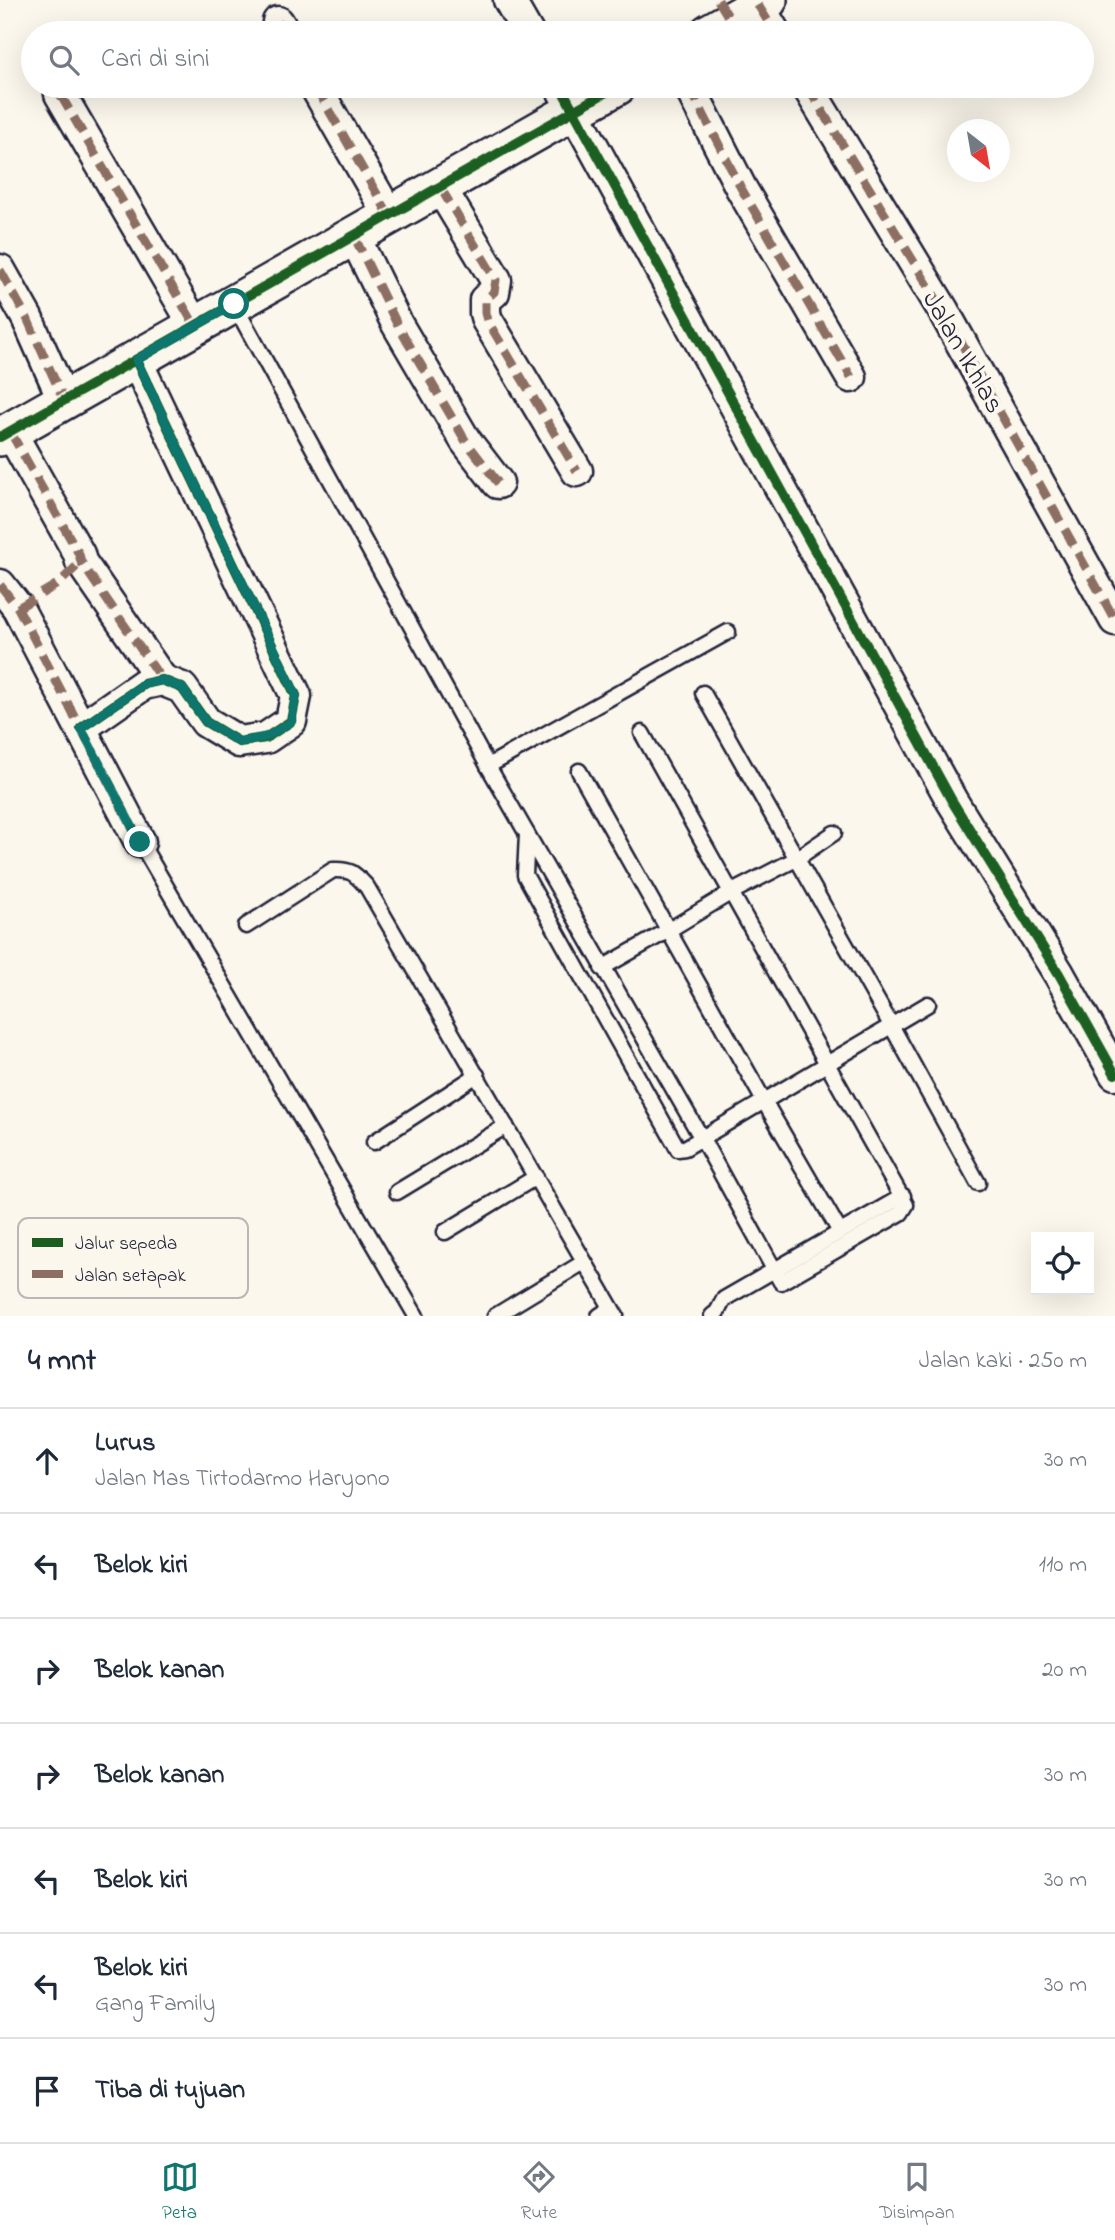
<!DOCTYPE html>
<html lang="id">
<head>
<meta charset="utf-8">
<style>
  :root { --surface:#fff; --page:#f6f6f7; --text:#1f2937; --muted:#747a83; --line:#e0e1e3; --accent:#0f766e }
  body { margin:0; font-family:"Indie Flower",sans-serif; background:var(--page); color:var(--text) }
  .controls { position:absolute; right:21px; bottom:21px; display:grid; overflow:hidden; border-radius:0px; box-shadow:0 7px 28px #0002 }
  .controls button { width:63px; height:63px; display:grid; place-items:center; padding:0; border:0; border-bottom:2px solid var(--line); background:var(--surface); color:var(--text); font:35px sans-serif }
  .compass { position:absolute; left:947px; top:119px; width:63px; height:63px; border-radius:50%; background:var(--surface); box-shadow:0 7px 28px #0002; rotate:149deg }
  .stop { position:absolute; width:21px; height:21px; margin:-16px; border:5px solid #0f766e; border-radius:50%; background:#fff }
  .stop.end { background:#0f766e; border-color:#fff; box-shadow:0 2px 7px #0008 }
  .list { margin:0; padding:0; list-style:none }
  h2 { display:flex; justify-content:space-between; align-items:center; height:91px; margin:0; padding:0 28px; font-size:30px }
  h2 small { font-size:23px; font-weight:400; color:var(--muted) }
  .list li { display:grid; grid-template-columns:46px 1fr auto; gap:21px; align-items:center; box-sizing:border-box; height:105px; padding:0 28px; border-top:2px solid var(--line) }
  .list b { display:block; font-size:26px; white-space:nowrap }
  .list p { margin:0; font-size:23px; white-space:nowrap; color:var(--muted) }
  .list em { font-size:23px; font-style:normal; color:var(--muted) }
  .icon { flex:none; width:38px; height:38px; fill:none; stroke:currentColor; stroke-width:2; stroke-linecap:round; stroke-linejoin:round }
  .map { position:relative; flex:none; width:1115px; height:1316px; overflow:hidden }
  .search { position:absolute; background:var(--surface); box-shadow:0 7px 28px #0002; left:21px; right:21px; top:21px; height:77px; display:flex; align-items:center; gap:18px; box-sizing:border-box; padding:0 24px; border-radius:38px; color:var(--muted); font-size:26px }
  .sheet { height:826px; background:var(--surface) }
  nav { display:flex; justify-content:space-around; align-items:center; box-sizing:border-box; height:98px; border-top:2px solid var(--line); background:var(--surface); font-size:19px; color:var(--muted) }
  nav a { display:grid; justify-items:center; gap:4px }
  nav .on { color:var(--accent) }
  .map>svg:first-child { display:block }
</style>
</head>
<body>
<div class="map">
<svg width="1115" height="1316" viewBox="0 0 1115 1316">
  <rect width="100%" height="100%" fill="#fbf7ec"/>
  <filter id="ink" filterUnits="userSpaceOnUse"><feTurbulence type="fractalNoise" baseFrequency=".0143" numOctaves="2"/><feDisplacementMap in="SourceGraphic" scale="14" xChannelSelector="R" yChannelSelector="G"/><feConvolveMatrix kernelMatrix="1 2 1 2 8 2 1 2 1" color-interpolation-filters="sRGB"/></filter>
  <g filter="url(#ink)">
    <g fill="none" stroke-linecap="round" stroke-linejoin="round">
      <defs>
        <g id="service">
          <polyline points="235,306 488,766 701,1137 781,1282 901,1213 906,1205 642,733"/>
          <polyline points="703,693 891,1025 978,1183"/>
          <polyline points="488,766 728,632"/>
          <polyline points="579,771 764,1101 840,1232"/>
          <polyline points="527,834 525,875 678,1149 685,1148 928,1004"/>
          <polyline points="140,842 416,1316"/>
          <path d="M246,926L333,870C352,869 355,874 367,887L616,1316"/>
          <polyline points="602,968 669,930 730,893 796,859 834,833"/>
          <polyline points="374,1142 477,1075"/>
          <polyline points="397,1192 506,1126"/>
          <polyline points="445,1232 536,1177"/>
          <polyline points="495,1316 584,1262"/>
          <polyline points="599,1316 611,1308"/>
          <polyline points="712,1316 717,1312 724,1299 903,1196"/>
        </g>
        <g id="minor">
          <polyline points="509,0 528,33"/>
          <polyline points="758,5 775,33"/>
          <polyline points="278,22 285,33"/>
          <polyline points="315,86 389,215"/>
          <polyline points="560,86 952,801 1059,974 1115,1074"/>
          <polyline points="689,86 741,188 851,377"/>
          <polyline points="807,86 943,310 1115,620"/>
          <polyline points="60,94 195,326"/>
          <polyline points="440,187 496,280 494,292 485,300 485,313 487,320 577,471"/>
          <polyline points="354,236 397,324 465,440 498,483"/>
          <polyline points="0,270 27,318 64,401"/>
          <polyline points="10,431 79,554 81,562 162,680"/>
          <polyline points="0,585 18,608 140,842"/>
          <polyline points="81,728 144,684 162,680 182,688 206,722 239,742 266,738 291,721 296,696 136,360"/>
        </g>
        <g id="tertiary">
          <polyline points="709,33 768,0"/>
          <polyline points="0,437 617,86"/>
        </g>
      </defs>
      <use href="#service" stroke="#22223b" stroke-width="19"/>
      <use href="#minor" stroke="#22223b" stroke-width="35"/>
      <use href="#tertiary" stroke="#22223b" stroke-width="42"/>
      <use href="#service" stroke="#fbf7ec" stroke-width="14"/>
      <use href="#minor" stroke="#fbf7ec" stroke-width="30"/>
      <use href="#tertiary" stroke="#fbf7ec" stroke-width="37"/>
      <g stroke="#8d6e63" stroke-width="9" stroke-dasharray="18 9" stroke-linecap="butt">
        <polyline points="718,0 731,21"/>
        <polyline points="758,5 775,33"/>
        <polyline points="278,22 285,33"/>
        <polyline points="315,86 389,215"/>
        <polyline points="689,86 741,188 851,377"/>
        <polyline points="807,86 943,310 1115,620"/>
        <polyline points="60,94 195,326"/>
        <polyline points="440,187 496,280 494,292 485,300 485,313 487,320 577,471"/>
        <polyline points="354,236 397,324 465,440 498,483"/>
        <polyline points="0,270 27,318 64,401"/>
        <polyline points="10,431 79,554 81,562 162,680"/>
        <polyline points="0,585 18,608 140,842"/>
        <polyline points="18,608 59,583 81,562"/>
      </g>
      <defs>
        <g id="cycleway">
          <polyline points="560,86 952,801 1059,974 1115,1074"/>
          <polyline points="0,437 617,86"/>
          <polyline points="81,728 144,684 162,680 182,688 206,722 239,742 266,738 291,721 296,696 136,360"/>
        </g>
      </defs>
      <use href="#cycleway" stroke="#fbf7ec" stroke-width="15"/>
      <use href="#cycleway" stroke="#1b5e20" stroke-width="10"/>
    </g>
  </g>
  <g fill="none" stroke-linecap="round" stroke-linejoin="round" filter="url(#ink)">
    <polyline stroke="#0f766e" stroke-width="9" points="140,842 81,728 144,684 162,680 182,688 206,722 239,742 266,737 291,722 296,695 136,360 234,304"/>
  </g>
  <g text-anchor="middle" stroke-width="7" stroke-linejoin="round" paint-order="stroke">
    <g font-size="28" fill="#22223b" stroke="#fbf7ec">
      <text transform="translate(965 351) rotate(60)" y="10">Jalan Ikhlas</text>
    </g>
  </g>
  <rect x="18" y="1218" width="230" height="80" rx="10" fill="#fbf7ec" stroke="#bab7b7" stroke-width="2"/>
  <rect x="32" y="1238" width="31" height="9" fill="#1b5e20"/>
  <rect x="32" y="1270" width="31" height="8" fill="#8d6e63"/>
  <g font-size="19" fill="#22223b">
    <text x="75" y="1249">Jalur sepeda</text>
    <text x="75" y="1281">Jalan setapak</text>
  </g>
</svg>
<div class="controls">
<button><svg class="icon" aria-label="locate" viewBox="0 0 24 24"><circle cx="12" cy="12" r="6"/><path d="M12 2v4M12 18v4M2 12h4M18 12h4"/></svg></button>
</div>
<svg class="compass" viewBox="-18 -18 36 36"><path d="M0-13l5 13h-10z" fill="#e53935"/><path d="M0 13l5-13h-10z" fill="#747a83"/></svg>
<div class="stop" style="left:234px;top:304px"></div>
<div class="stop end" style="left:140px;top:842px"></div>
<div class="search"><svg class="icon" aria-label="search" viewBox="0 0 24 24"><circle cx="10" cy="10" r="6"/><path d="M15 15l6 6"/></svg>Cari di sini</div>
</div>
<section class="sheet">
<h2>4 mnt<small>Jalan kaki · 250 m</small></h2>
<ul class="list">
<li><svg class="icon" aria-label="ahead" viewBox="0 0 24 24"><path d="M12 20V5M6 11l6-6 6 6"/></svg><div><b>Lurus</b><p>Jalan Mas Tirtodarmo Haryono</p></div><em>30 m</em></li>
<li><svg class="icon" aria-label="left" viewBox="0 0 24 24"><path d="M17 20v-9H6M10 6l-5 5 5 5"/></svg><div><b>Belok kiri</b></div><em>110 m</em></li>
<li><svg class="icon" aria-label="right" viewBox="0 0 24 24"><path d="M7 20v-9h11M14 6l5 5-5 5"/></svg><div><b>Belok kanan</b></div><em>20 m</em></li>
<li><svg class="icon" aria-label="right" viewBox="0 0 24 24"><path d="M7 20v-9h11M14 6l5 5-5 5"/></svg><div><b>Belok kanan</b></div><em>30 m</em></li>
<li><svg class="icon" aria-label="left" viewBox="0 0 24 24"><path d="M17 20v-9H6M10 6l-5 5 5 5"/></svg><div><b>Belok kiri</b></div><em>30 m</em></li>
<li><svg class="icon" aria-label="left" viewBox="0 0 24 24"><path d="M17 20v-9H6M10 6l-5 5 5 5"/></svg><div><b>Belok kiri</b><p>Gang Family</p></div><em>30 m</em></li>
<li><svg class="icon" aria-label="arrive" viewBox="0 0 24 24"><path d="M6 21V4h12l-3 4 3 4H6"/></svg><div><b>Tiba di tujuan</b></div></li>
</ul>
</section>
<nav>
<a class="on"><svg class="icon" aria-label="map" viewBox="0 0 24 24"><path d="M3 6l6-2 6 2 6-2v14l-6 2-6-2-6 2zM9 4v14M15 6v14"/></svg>Peta</a>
<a><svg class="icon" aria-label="directions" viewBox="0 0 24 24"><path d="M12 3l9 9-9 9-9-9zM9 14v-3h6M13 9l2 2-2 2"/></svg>Rute</a>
<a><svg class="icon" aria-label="saved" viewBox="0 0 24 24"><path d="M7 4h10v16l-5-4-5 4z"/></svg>Disimpan</a>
</nav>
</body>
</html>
